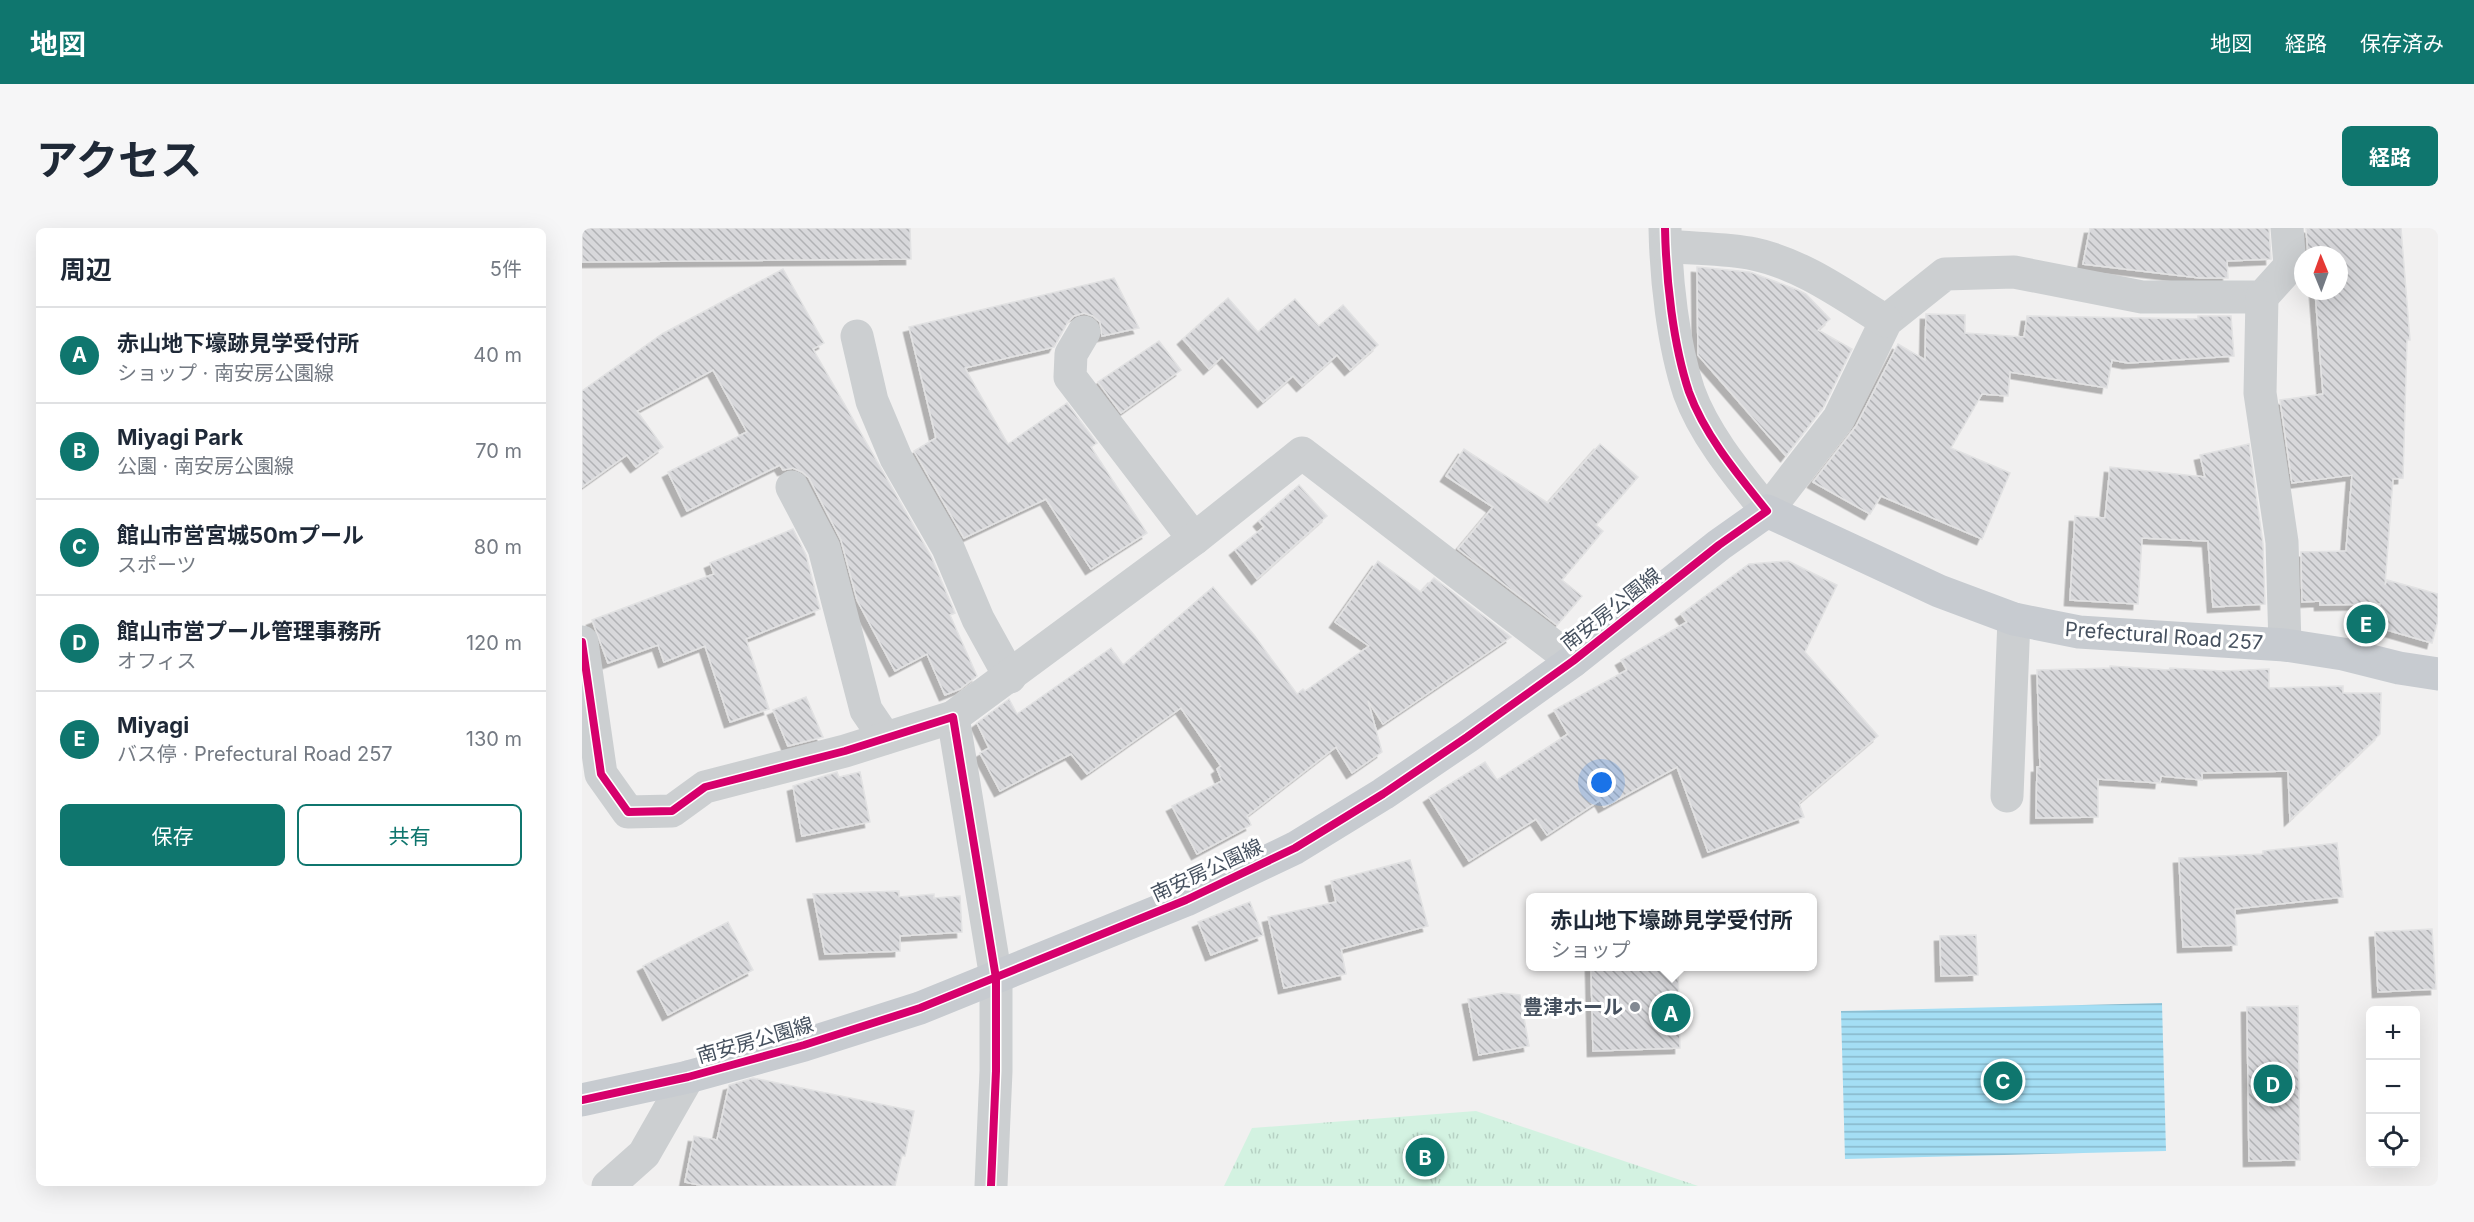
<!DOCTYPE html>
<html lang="ja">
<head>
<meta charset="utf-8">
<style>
  :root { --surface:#fff; --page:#f6f6f7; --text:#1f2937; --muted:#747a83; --line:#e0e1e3; --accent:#0f766e }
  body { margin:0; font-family:Inter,"Noto Sans JP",sans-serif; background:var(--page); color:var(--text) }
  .controls { position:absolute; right:18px; bottom:18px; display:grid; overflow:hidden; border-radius:9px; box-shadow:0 6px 24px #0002 }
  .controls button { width:54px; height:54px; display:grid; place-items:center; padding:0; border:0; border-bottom:2px solid var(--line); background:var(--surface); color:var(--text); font:30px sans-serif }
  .compass { position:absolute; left:1712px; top:18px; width:54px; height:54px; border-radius:50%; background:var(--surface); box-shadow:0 6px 24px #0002; rotate:359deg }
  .you { position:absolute; left:1020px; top:555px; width:21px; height:21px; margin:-15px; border:4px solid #fff; border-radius:50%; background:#1a73e8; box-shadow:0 0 0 9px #1a73e833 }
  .badge { display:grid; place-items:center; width:39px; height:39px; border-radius:50%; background:var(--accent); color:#fff; font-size:20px; font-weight:700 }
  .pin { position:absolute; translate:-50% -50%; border:3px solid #fff; box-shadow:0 2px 6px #0006 }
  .popup { position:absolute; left:944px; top:665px; width:291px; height:78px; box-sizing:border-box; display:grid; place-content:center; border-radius:9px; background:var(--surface); filter:drop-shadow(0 2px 4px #0005); font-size:20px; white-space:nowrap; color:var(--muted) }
  .popup b { font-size:22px; color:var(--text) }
  .popup::after { content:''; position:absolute; left:50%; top:100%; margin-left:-12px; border:12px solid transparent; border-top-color:var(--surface) }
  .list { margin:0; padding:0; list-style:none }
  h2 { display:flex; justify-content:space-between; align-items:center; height:78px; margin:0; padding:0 24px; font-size:26px }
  h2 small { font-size:20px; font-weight:400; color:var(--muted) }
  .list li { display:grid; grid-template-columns:39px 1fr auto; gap:18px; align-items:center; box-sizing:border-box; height:96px; padding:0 24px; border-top:2px solid var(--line) }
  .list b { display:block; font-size:22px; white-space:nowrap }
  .list p { margin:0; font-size:20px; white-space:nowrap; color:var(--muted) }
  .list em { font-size:20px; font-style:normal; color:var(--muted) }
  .actions { display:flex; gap:12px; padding:18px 24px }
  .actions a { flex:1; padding:14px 0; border:2px solid var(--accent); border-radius:9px; text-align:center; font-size:21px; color:var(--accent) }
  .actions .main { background:var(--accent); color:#fff }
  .icon { flex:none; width:33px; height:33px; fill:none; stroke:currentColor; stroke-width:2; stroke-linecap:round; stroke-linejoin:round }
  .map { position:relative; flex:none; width:1856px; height:958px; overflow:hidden; border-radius:9px }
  header { display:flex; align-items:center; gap:36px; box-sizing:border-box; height:84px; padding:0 30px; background:var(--accent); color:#fff }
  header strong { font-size:28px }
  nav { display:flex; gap:33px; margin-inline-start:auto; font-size:21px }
  .intro { display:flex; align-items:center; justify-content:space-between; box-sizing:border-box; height:144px; padding:0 36px }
  h1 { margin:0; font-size:42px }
  .button { padding:15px 27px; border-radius:9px; background:var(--accent); color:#fff; font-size:21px; font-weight:700 }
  main { display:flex; gap:36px; padding:0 36px }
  aside { flex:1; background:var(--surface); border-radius:9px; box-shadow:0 6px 24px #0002 }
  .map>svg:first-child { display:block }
</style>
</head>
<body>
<header>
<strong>地図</strong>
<nav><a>地図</a><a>経路</a><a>保存済み</a></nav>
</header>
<div class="intro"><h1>アクセス</h1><a class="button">経路</a></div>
<main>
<aside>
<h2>周辺<small>5件</small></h2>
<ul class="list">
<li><span class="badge">A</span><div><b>赤山地下壕跡見学受付所</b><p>ショップ · 南安房公園線</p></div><em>40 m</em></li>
<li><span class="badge">B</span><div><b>Miyagi Park</b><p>公園 · 南安房公園線</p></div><em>70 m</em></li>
<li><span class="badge">C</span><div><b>館山市営宮城50mプール</b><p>スポーツ</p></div><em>80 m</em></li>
<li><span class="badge">D</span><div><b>館山市営プール管理事務所</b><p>オフィス</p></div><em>120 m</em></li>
<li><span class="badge">E</span><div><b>Miyagi</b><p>バス停 · Prefectural Road 257</p></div><em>130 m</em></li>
</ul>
<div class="actions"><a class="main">保存</a><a>共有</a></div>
</aside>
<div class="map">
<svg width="1856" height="958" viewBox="0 0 1856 958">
  <defs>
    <pattern id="park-tufts" width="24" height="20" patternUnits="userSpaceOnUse" patternTransform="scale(1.5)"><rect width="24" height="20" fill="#d3f2e1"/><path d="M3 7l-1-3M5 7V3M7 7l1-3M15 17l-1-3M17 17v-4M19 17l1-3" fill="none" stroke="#b6d1c3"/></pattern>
    <pattern id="water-rules" width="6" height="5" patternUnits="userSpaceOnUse" patternTransform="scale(1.5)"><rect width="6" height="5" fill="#a4def4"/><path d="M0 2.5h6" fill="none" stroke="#87b6c9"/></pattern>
    <pattern id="building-back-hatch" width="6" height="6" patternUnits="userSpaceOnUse" patternTransform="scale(1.5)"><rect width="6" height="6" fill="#d8d8db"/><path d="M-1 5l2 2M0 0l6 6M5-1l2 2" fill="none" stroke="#b1b2b5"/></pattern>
    <filter id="shadow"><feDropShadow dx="-5.5" dy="5.5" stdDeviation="0" flood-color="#0004"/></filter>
  </defs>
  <rect width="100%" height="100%" fill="#f1f0f0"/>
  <polygon fill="url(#park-tufts)" points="894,883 1116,958 642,958 670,900"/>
  <polygon fill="url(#water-rules)" points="1580,775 1584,923 1263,931 1259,783"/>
  <g fill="url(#building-back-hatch)" stroke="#e2e2e3" stroke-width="1.5" filter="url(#shadow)">
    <polygon points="0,0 328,0 329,31 0,34"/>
    <polygon points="1508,0 1687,0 1689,31 1645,33 1646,50 1618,50 1501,36"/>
    <polygon points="1724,0 1819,0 1828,112 1825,112 1821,250 1811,251 1803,357 1805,352 1856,366 1856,392 1850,415 1791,398 1798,376 1738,377 1738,373 1720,374 1719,324 1764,323 1770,247 1710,255 1698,172 1741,166 1733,63 1757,63 1757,27 1726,27"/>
    <polygon points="1115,39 1168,44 1216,62 1224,66 1248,91 1236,102 1270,121 1241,180 1204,228 1116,127"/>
    <polygon points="201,41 242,115 231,121 349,328 373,385 368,387 395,448 378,461 363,467 345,426 313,443 275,372 259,312 227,250 220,244 211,240 201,242 198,237 105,283 86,244 165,204 131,142 55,183 81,219 54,239 45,227 0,259 0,163 80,106"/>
    <polygon points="532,50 557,100 520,108 518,94 511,88 502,85 492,88 486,94 472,119 383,140 426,216 485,175 515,215 509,219 565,305 509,341 464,271 382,310 332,223 354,210 327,99"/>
    <polygon points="646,70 676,104 713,71 737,98 761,77 796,117 768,142 755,127 720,158 711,148 681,174 640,129 627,141 601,111"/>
    <polygon points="1344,86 1383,87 1383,105 1442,109 1445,88 1616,91 1616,88 1649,88 1652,128 1546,135 1530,132 1525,160 1428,144 1426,168 1400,166 1369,220 1428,245 1400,311 1299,268 1288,286 1231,254 1274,198 1316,116 1343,132"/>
    <polygon points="577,113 599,142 539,185 516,154"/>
    <polygon points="1018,216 1056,249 1014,297 1021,303 980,352 1000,368 975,397 876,321 911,279 864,248 882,221 966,275"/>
    <polygon points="1667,216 1681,316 1683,376 1631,379 1626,313 1560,310 1556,376 1488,372 1493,288 1523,290 1528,239 1623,249 1618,227"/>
    <polygon points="717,257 745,288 675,351 653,322 682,299 677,293"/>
    <polygon points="211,301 224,327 238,381 164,411 187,481 148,494 123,418 82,434 76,417 26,435 10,392 132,346 128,335"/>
    <polygon points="796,333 839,364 852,350 929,409 801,496 786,473 800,524 770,545 754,519 665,588 669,597 615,626 590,578 640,553 635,541 639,538 599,480 505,546 489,526 418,563 398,525 407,520 395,495 427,471 435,486 529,420 541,437 631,359 672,407 715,466 721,461 723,463 787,418 753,394"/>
    <polygon points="1206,333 1255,357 1223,424 1296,508 1217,575 1222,589 1126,624 1095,539 1022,579 1018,572 965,607 954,591 887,633 847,569 903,534 915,552 986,506 972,482 1045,442 1039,432 1105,394 1099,386 1167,336"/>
    <polygon points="1528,438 1587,442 1588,440 1641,443 1687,441 1687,460 1761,458 1761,465 1799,465 1798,506 1708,592 1706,543 1620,545 1620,552 1579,548 1578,555 1516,551 1516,589 1454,590 1455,539 1458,539 1455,442 1528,440"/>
    <polygon points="224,469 241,509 206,518 191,482"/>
    <polygon points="255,544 257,549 278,544 288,594 220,608 211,558"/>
    <polygon points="1755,615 1761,669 1653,681 1655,717 1601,719 1597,630 1681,626 1681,623"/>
    <polygon points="828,632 846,698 759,721 764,746 702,760 686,689 754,674 749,653"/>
    <polygon points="317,663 317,669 352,666 352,670 378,668 380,704 318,708 318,723 243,726 231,666"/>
    <polygon points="668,674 681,707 629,727 616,694"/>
    <polygon points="146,694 171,742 86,787 61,738"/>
    <polygon points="1850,701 1854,761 1796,764 1793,704"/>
    <polygon points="1394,707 1396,747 1359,748 1358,708"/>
    <polygon points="1009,738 1096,738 1098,820 1011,823"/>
    <polygon points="920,765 938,767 947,818 897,827 886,771"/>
    <polygon points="1716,778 1718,932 1667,933 1665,779"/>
    <polygon points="171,850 332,883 323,928 320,927 313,958 122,958 103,954 112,908 135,912 147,857"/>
  </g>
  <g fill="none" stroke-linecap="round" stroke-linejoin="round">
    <g stroke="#cccfd1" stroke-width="33">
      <path d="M1083,0C1084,51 1091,116 1107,164C1123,208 1157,248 1185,283L1257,190L1304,93L1363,46L1432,44L1560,69H1680L1708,38L1705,0"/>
      <path d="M1084,18C1112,21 1144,20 1172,26C1220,36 1263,68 1304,93"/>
      <polyline points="1680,69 1678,165 1700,314 1703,417"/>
      <polyline points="502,104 489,126 488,149 612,311"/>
      <polyline points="275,108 290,173 314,230 366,320 396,391 428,449"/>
      <polyline points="210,259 242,320 284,482 303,510"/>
      <polyline points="0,414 19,546 46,584 90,583 123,559 263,523 371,489 414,750 414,843 409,958"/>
      <polyline points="371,489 612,311 720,225 991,433"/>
      <polyline points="1425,568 1432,391"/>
      <polyline points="26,958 62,926 106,849"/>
    </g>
    <polyline stroke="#c7cbd0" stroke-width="33" points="0,872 106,849 222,817 338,780 604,672 713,620 801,566 885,509 991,433 1137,317 1185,283 1357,363 1432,391 1497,404 1703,417 1761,426 1817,440 1856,446"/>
    <defs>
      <g id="cycleway">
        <polyline points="0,414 19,546 46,584 90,583 123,559 263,523 371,489 414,750 414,843 409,958"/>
        <path d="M0,872L106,849L222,817L338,780L604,672L713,620L801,566L885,509L991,433L1137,317L1185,283C1157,248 1123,208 1107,164C1091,116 1084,51 1083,0"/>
      </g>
    </defs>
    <use href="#cycleway" stroke="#fff" stroke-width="11"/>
    <use href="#cycleway" stroke="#d6006c" stroke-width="8"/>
  </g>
  <circle fill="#828992" stroke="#fff" stroke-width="2" cx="1053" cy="779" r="6"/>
  <g text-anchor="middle" stroke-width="6" stroke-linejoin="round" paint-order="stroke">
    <g font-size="20" fill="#46515f" stroke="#fff">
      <text transform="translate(1029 381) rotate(-38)" y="7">南安房公園線</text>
      <text transform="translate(1582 408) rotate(4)" y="7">Prefectural Road 257</text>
      <text transform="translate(625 642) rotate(-25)" y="7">南安房公園線</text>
      <text transform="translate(173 812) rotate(-16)" y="7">南安房公園線</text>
    </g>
    <g font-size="20" font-weight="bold" fill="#46515f" stroke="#fff" text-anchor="end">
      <text x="1041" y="786">豊津ホール</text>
    </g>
  </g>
</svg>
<div class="controls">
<button>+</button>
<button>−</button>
<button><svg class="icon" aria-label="locate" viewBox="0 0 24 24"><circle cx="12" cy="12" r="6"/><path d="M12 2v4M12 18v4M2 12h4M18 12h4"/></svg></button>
</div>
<svg class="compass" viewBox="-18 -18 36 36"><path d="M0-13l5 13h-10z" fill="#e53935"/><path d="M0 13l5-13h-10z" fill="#747a83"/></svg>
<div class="you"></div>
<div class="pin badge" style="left:1089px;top:785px">A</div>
<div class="popup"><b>赤山地下壕跡見学受付所</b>ショップ</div>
<div class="pin badge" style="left:843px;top:929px">B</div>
<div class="pin badge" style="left:1421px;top:853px">C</div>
<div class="pin badge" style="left:1691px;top:856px">D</div>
<div class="pin badge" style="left:1784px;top:396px">E</div>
</div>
</main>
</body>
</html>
